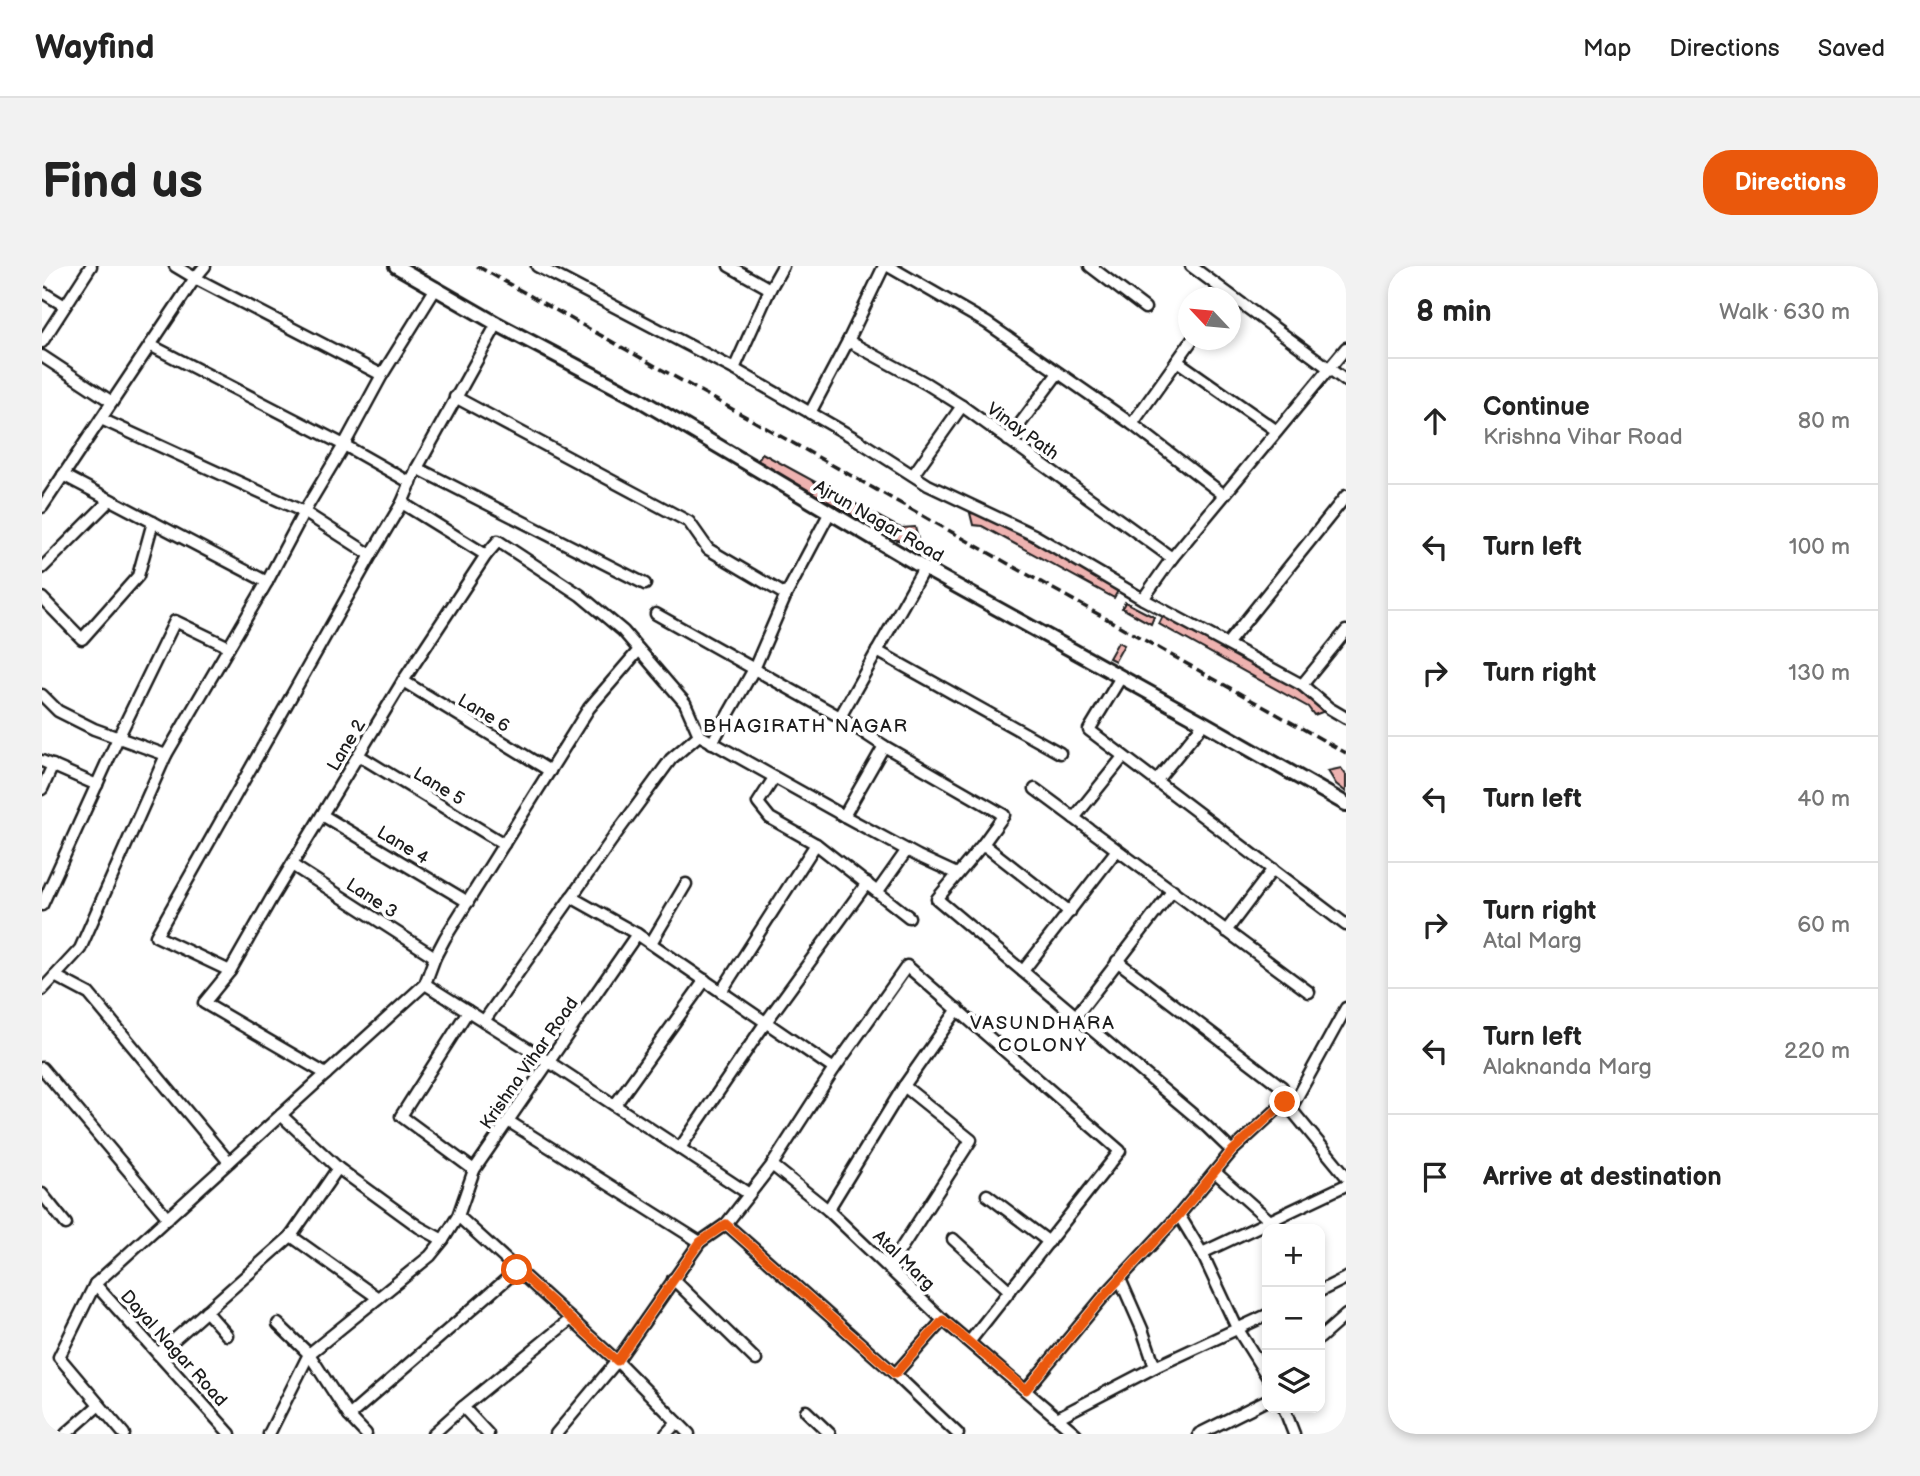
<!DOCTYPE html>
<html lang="en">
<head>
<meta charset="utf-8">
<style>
  :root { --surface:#fff; --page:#f2f2f2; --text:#222; --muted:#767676; --line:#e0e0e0; --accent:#ea580c }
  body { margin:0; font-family:"Balsamiq Sans",sans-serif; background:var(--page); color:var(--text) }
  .controls { position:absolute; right:21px; bottom:21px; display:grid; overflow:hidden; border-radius:14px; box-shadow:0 4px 10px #0003 }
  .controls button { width:63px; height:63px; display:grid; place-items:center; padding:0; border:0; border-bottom:2px solid var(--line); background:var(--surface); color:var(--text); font:35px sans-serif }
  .compass { position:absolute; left:1136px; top:21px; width:63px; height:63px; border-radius:50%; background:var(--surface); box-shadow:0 4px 10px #0003; rotate:296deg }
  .stop { position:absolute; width:21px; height:21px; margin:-16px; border:5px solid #ea580c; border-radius:50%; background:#fff }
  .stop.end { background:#ea580c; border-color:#fff; box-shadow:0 2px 7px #0008 }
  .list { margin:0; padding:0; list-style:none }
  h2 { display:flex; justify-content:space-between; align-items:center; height:91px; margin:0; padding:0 28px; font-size:30px }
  h2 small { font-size:23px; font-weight:400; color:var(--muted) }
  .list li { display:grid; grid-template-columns:46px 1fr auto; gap:21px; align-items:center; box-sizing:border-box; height:126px; padding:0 28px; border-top:2px solid var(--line) }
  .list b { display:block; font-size:26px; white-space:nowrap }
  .list p { margin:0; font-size:23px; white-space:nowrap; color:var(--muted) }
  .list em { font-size:23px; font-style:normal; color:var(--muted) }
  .icon { flex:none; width:38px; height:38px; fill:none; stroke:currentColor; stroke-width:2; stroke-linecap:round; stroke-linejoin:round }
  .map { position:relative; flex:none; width:1304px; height:1168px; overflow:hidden; border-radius:28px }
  header { display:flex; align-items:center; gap:42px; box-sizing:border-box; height:98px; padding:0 35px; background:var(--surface); border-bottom:2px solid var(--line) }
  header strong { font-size:33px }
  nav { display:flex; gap:38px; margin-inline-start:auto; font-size:24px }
  .intro { display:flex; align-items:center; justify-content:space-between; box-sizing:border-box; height:168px; padding:0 42px }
  h1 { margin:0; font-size:49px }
  .button { padding:18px 32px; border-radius:28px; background:var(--accent); color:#fff; font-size:24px; font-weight:700 }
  main { display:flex; gap:42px; padding:0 42px }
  aside { flex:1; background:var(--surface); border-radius:28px; box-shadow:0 4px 10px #0003 }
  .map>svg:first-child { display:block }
</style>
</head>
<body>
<header>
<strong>Wayfind</strong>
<nav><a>Map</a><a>Directions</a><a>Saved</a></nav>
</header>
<div class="intro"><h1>Find us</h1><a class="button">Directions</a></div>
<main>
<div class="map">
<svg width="1304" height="1168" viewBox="0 0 1304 1168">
  <rect width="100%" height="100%" fill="#fff"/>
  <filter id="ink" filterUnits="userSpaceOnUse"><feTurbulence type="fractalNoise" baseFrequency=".0143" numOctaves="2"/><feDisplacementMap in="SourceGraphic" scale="14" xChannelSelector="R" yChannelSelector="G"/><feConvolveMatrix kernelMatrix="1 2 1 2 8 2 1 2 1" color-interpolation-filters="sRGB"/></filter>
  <g filter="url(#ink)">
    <g fill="#eeb2b0" stroke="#1c1c1c" stroke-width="2">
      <polygon points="720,187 854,260 859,262 873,261 876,273 865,275 855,274 715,196"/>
      <polygon points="928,247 942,248 1077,323 1072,332 940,260 931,259"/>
      <polygon points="1083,336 1112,351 1109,358 1080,342"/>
      <polygon points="1122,348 1273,433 1283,445 1272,449 1266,441 1117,358"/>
      <polygon points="1076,376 1082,379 1073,395 1067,392"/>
      <polygon points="1299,502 1304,509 1304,526 1294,518 1286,505"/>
    </g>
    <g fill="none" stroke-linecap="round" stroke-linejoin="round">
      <defs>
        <g id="minor">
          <polyline points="133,0 153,12 340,109"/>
          <polyline points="495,0 692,103 814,173 886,219 992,269 1101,333 1260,419 1287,442 1304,452"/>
          <polyline points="687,0 728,23"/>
          <polyline points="846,0 945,57 1090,158 1182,229"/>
          <polyline points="1048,0 1103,42"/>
          <polyline points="1149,0 1304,115"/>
          <polyline points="0,26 23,40"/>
          <polyline points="806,75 885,118 920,140 1130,292"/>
          <polyline points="0,76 49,0"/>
          <polyline points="108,79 302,179 369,217"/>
          <polyline points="0,90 70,136"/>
          <polyline points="1135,95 1235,165"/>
          <polyline points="692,103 728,23 741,0"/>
          <polyline points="413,131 647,256 666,283 744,329"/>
          <polyline points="768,147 806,75 842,0"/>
          <polyline points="59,153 262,246 329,289"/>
          <polyline points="1090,158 1150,74"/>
          <polyline points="966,174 1016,107"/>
          <polyline points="375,202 603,318"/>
          <polyline points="21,209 225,316"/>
          <polyline points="871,209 920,140"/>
          <polyline points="360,237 444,289"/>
          <polyline points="0,241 153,12 163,0"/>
          <polyline points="0,302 68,234"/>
          <polyline points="0,332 40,373 96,310 111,256"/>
          <polyline points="1101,333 1130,292 1304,82"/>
          <polyline points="614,348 798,451 842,480 962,549 941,578 895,633 1162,858 1190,885"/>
          <polyline points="1185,378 1304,230"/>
          <polyline points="835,385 1018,487"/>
          <polyline points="1079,411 1047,464 1304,659"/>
          <polyline points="361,415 508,505"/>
          <polyline points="1260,419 1304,365"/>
          <polyline points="0,429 16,445 52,463 124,489"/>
          <polyline points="798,451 882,302"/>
          <polyline points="670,477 712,403 744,329 787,248"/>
          <polyline points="316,489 462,578"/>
          <polyline points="0,495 55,519"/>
          <polyline points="732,512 716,537 728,552 774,578 867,651"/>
          <polyline points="1115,514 1162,457"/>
          <polyline points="0,523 11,499"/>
          <polyline points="993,523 1267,726"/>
          <polyline points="280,549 426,636"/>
          <polyline points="802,550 842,480"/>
          <polyline points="1032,552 1081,491"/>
          <polyline points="941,578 1028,646"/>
          <polyline points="250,599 393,691"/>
          <polyline points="836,625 865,584"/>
          <polyline points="529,631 595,668 792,803"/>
          <polyline points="0,639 76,472 133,355 187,381"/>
          <polyline points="1184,665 1231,603"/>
          <polyline points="609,677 644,618"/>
          <polyline points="1075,695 1240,821 1243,836 1304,910"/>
          <polyline points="188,705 114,670 329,289 360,237 375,202 455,58"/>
          <polyline points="981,705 1074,585"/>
          <polyline points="13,710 47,728 187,896"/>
          <polyline points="383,718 507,796 707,928"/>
          <polyline points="0,724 38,683 124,489 225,316 262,246 302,179 340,109 394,22"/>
          <polyline points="679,726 774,578"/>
          <polyline points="426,745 359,850 432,904"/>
          <polyline points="1034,750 1131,624"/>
          <polyline points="442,755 574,568 629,493 657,469"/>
          <polyline points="0,802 126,952"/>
          <polyline points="284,808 162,737 188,705 229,633 361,415 444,289 456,275 538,329 581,365 643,437 657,469 802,550 876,590 915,608"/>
          <polyline points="573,839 663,714"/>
          <polyline points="1249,842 1304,742"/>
          <polyline points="239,849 296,902 377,961 401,974"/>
          <polyline points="466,855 658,976"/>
          <polyline points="638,882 724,756 825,617"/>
          <polyline points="730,899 786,944 901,1054 1034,1168"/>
          <polyline points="1173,906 1228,955"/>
          <polyline points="0,928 24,958"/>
          <polyline points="945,929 1007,976"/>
          <polyline points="786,944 862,820 916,743"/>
          <polyline points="1137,949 1160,987 1195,1062 1225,1110"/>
          <polyline points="416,950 575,1095 647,1168"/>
          <polyline points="684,958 853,1108 916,1168"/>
          <polyline points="249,970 336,1032"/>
          <polyline points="911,973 968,1025"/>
          <polyline points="1160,987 1304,919"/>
          <polyline points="847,1001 929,874 862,820"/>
          <polyline points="631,1013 714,1094"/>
          <polyline points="1078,1013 1100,1063 1113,1101"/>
          <polyline points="53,1018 188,1168"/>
          <polyline points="1278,1025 1304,1012"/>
          <polyline points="164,1045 185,1069"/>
          <polyline points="236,1058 267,1088 307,1150 324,1168"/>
          <polyline points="1278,1072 1304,1049"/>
          <polyline points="116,1088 249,970 296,902"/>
          <polyline points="853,1108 901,1054"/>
          <polyline points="984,1124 1062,1030 1137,949 1190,885 1243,836"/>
          <polyline points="421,1141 446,1168"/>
          <polyline points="1242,1142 1252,1168"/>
          <polyline points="764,1145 788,1168"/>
          <polyline points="307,1150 475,1004"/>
          <polyline points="1015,1152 1113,1101 1225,1049"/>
          <polyline points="24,1168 57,1139"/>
          <polyline points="82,1168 17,1091 53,1018 383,718 393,691 403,672 547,442 597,384"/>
          <polyline points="227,1168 267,1088 388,990 401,974 416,950 432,904 595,668"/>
          <polyline points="391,1168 421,1141 529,1053"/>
          <polyline points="514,1168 575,1095 658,976 684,958 730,899 792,803 865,700 1078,885 928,1075"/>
          <polyline points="624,1168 635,1156"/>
          <polyline points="1157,1168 1225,1134"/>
        </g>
        <polyline id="tertiary" points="354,0 455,58 595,132 882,302 1162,457 1304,538"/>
      </defs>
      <use href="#minor" stroke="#1c1c1c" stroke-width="15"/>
      <use href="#tertiary" stroke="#1c1c1c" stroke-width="18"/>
      <use href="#minor" stroke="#fff" stroke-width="10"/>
      <use href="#tertiary" stroke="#fff" stroke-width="12"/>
      <polyline stroke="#1c1c1c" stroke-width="3.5" stroke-dasharray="10 5" stroke-linecap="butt" points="435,0 1304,487"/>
    </g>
  </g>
  <g fill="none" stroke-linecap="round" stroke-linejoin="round" filter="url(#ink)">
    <polyline stroke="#ea580c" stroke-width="9" points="475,1004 575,1095 658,976 684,958 853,1108 901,1054 984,1124 1062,1030 1137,949 1190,885 1243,836"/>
  </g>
  <g text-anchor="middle" stroke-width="7" stroke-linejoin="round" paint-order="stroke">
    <g font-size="18" fill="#1c1c1c" stroke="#fff">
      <text transform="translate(981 165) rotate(36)" y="6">Vinay Path</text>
      <text transform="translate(837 255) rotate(30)" y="6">Ajrun Nagar Road</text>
      <text transform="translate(442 447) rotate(31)" y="6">Lane 6</text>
      <text transform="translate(304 479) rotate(-59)" y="6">Lane 2</text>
      <text transform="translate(397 520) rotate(31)" y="6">Lane 5</text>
      <text transform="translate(361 579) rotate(31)" y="6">Lane 4</text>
      <text transform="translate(330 632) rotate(33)" y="6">Lane 3</text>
      <text transform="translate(487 797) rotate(-55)" y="6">Krishna Vihar Road</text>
      <text transform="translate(862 994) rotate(44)" y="6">Atal Marg</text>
      <text transform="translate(132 1082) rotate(48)" y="6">Dayal Nagar Road</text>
    </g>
    <g font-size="19" letter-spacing="2" fill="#1c1c1c" stroke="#fff">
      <text x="764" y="466">BHAGIRATH NAGAR</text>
      <text x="1001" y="763">VASUNDHARA<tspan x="1001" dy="22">COLONY</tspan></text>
    </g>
  </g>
</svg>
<div class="controls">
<button>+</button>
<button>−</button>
<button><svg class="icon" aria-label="layers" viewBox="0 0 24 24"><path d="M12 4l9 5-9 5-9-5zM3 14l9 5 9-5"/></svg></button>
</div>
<svg class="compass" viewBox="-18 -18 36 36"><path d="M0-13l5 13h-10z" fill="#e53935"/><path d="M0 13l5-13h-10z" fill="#767676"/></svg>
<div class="stop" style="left:475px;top:1004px"></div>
<div class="stop end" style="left:1243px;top:836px"></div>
</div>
<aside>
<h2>8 min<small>Walk · 630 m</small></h2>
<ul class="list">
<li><svg class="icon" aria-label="ahead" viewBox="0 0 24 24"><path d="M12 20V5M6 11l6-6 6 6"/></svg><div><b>Continue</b><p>Krishna Vihar Road</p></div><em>80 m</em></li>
<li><svg class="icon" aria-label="left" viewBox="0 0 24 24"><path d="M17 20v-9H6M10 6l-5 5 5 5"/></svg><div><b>Turn left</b></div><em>100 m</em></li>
<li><svg class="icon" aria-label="right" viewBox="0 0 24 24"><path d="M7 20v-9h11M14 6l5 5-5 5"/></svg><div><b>Turn right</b></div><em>130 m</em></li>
<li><svg class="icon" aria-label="left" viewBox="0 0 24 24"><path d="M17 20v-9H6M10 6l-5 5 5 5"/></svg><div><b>Turn left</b></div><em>40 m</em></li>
<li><svg class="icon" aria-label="right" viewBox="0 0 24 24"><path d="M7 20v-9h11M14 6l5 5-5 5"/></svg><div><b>Turn right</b><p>Atal Marg</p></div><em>60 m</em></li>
<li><svg class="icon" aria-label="left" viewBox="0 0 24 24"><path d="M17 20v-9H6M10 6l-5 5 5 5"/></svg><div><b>Turn left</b><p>Alaknanda Marg</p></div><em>220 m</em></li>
<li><svg class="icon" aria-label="arrive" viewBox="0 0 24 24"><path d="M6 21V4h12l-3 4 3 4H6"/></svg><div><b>Arrive at destination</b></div></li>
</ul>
</aside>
</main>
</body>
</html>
